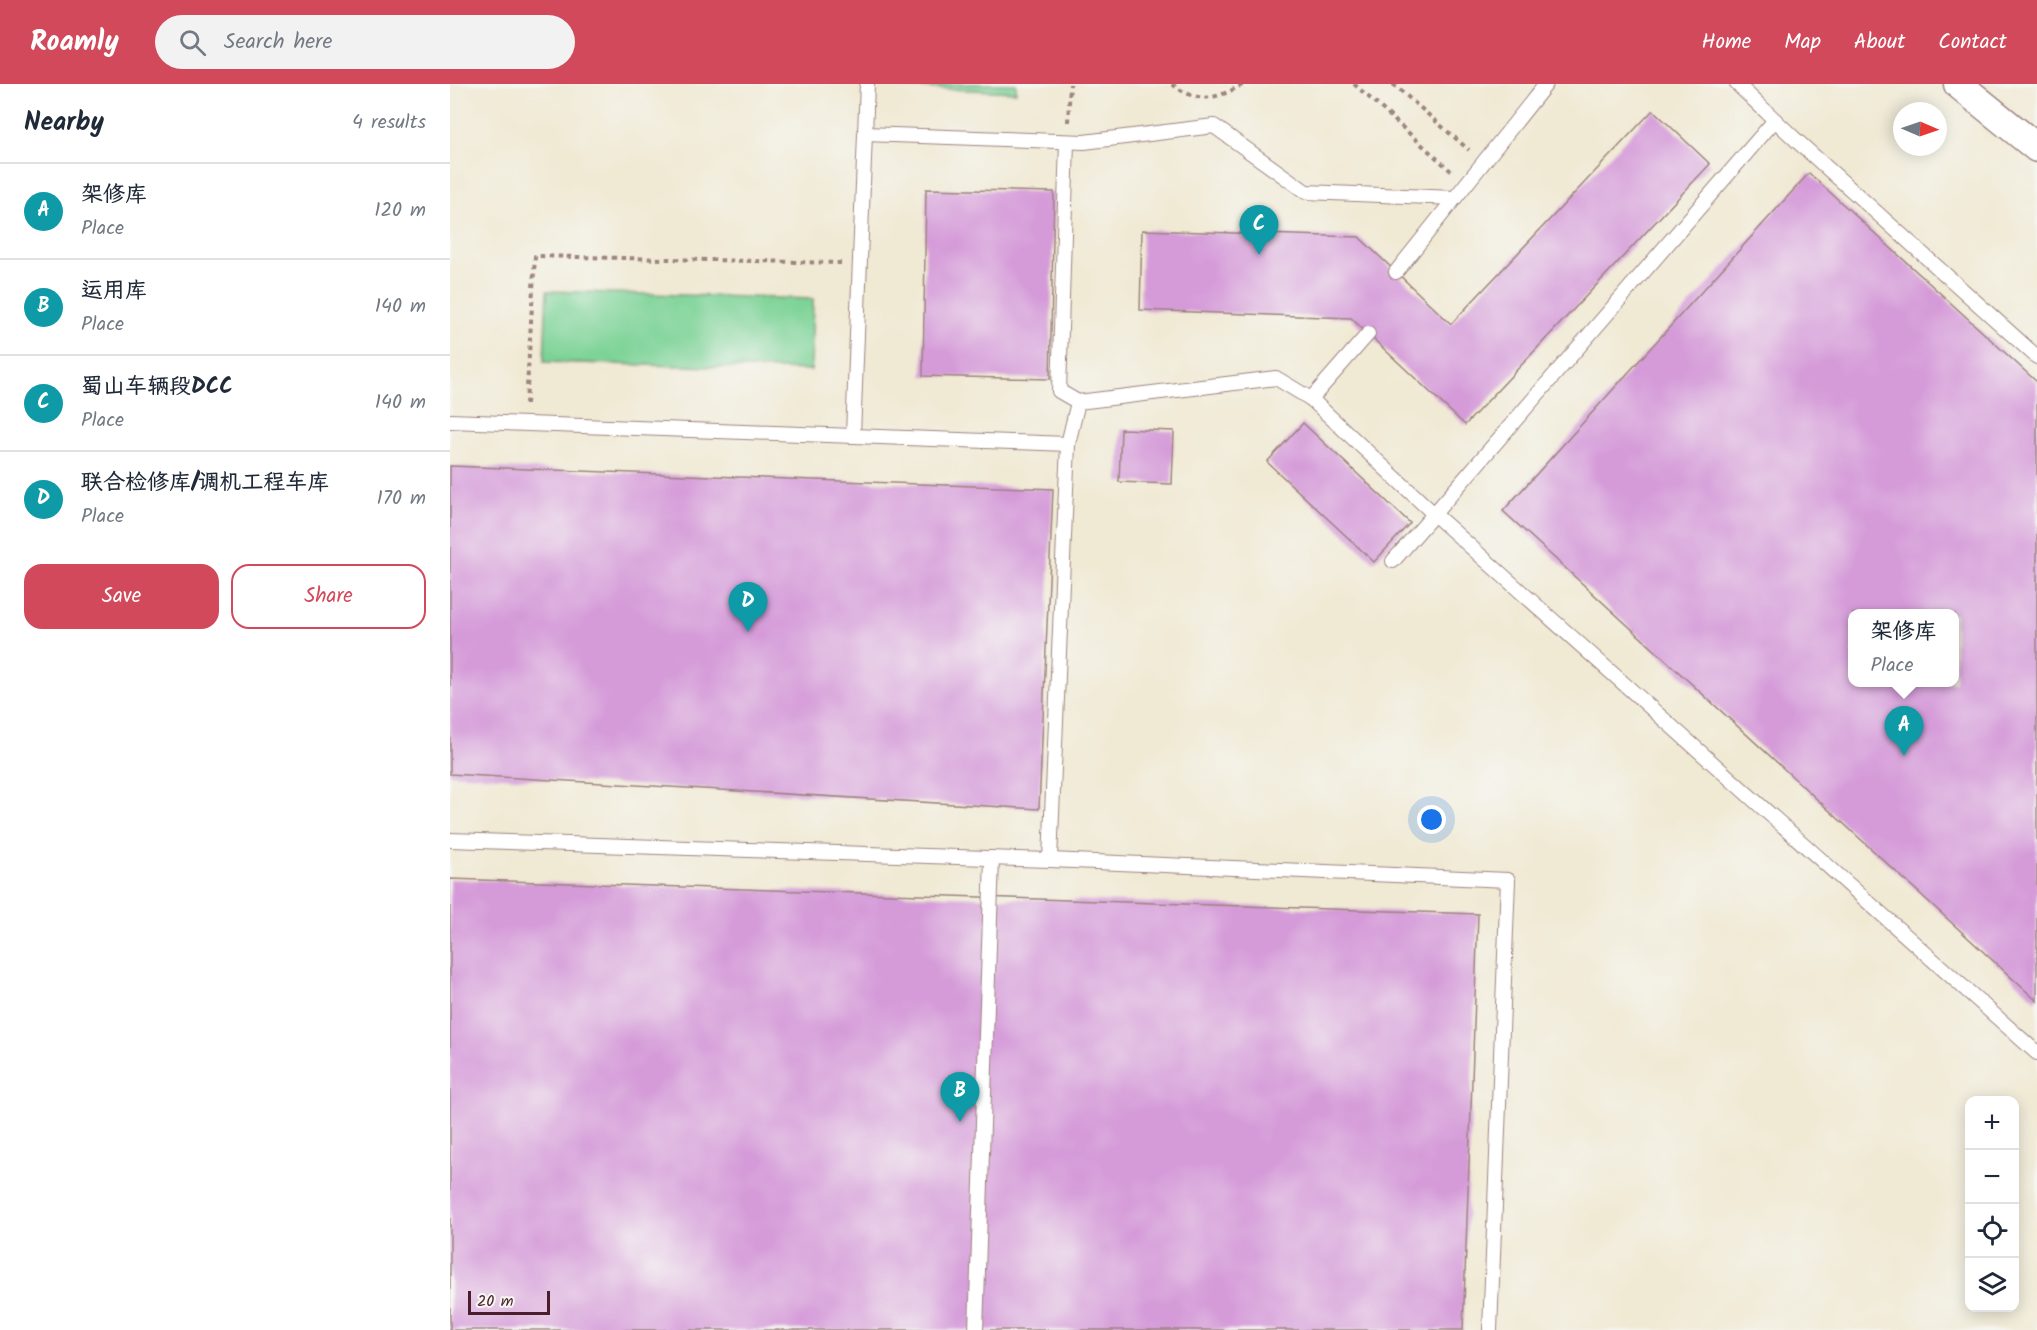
<!DOCTYPE html>
<html lang="en">
<head>
<meta charset="utf-8">
<style>
  :root { --surface:#fff; --page:#f2f2f3; --text:#1f2937; --muted:#747a83; --line:#e0e1e3; --accent:#d1495b }
  body { margin:0; font-family:Kalam,"LXGW WenKai TC",sans-serif; background:var(--page); color:var(--text) }
  .controls { position:absolute; right:18px; bottom:18px; display:grid; overflow:hidden; border-radius:12px; box-shadow:0 3px 15px #0003 }
  .controls button { width:54px; height:54px; display:grid; place-items:center; padding:0; border:0; border-bottom:2px solid var(--line); background:var(--surface); color:var(--text); font:30px sans-serif }
  .compass { position:absolute; left:1443px; top:18px; width:54px; height:54px; border-radius:50%; background:var(--surface); box-shadow:0 3px 15px #0003; rotate:92deg }
  .scale { position:absolute; left:18px; bottom:15px; width:82px; box-sizing:border-box; padding-left:6px; border:3px solid #4a1f2b; border-top:0; font-size:16px; line-height:21px; white-space:nowrap; color:#4a1f2b; -webkit-text-stroke:4px #f6f6f2; paint-order:stroke }
  .you { position:absolute; left:982px; top:736px; width:21px; height:21px; margin:-15px; border:4px solid #fff; border-radius:50%; background:#1a73e8; box-shadow:0 0 0 9px #1a73e833 }
  .badge { display:grid; place-items:center; width:39px; height:39px; border-radius:50%; background:var(--accent); color:#fff; font-size:20px; font-weight:700 }
  .pin { position:absolute; translate:-50% -50px; filter:drop-shadow(0 2px 3px #0008) }
  .pin::after { content:''; position:absolute; top:32px; width:21px; height:18px; background:inherit; clip-path:polygon(0 0,100% 0,50% 100%) }
  .popup { position:absolute; left:1398px; top:525px; width:111px; height:78px; box-sizing:border-box; display:grid; place-content:center; border-radius:12px; background:var(--surface); filter:drop-shadow(0 2px 4px #0005); font-size:20px; white-space:nowrap; color:var(--muted) }
  .popup b { font-size:22px; color:var(--text) }
  .popup::after { content:''; position:absolute; left:50%; top:100%; margin-left:-12px; border:12px solid transparent; border-top-color:var(--surface) }
  .list { margin:0; padding:0; list-style:none }
  h2 { display:flex; justify-content:space-between; align-items:center; height:78px; margin:0; padding:0 24px; font-size:26px }
  h2 small { font-size:20px; font-weight:400; color:var(--muted) }
  .list li { display:grid; grid-template-columns:39px 1fr auto; gap:18px; align-items:center; box-sizing:border-box; height:96px; padding:0 24px; border-top:2px solid var(--line) }
  .list b { display:block; font-size:22px; white-space:nowrap }
  .list p { margin:0; font-size:20px; white-space:nowrap; color:var(--muted) }
  .list em { font-size:20px; font-style:normal; color:var(--muted) }
  .actions { display:flex; gap:12px; padding:18px 24px }
  .actions a { flex:1; padding:14px 0; border:2px solid var(--accent); border-radius:18px; text-align:center; font-size:21px; color:var(--accent) }
  .actions .main { background:var(--accent); color:#fff }
  .icon { flex:none; width:33px; height:33px; fill:none; stroke:currentColor; stroke-width:2; stroke-linecap:round; stroke-linejoin:round }
  .map { position:relative; flex:none; width:1587px; height:1246px; overflow:hidden }
  header { display:flex; align-items:center; gap:36px; box-sizing:border-box; height:84px; padding:0 30px; background:var(--accent); color:#fff }
  header strong { font-size:28px }
  nav { display:flex; gap:33px; margin-inline-start:auto; font-size:21px }
  .search { width:420px; height:54px; background:var(--page); display:flex; align-items:center; gap:15px; box-sizing:border-box; padding:0 21px; border-radius:33px; color:var(--muted); font-size:22px }
  main { display:flex }
  aside { flex:1; background:var(--surface) }
  .map>svg:first-child { display:block }
</style>
</head>
<body>
<header>
<strong>Roamly</strong>
<div class="search"><svg class="icon" aria-label="search" viewBox="0 0 24 24"><circle cx="10" cy="10" r="6"/><path d="M15 15l6 6"/></svg>Search here</div>
<nav><a>Home</a><a>Map</a><a>About</a><a>Contact</a></nav>
</header>
<main>
<aside>
<h2>Nearby<small>4 results</small></h2>
<ul class="list">
<li><span class="badge" style="background:#0f9aa8">A</span><div><b>架修库</b><p>Place</p></div><em>120 m</em></li>
<li><span class="badge" style="background:#0f9aa8">B</span><div><b>运用库</b><p>Place</p></div><em>140 m</em></li>
<li><span class="badge" style="background:#0f9aa8">C</span><div><b>蜀山车辆段DCC</b><p>Place</p></div><em>140 m</em></li>
<li><span class="badge" style="background:#0f9aa8">D</span><div><b>联合检修库/调机工程车库</b><p>Place</p></div><em>170 m</em></li>
</ul>
<div class="actions"><a class="main">Save</a><a>Share</a></div>
</aside>
<div class="map">
<svg width="1587" height="1246" viewBox="0 0 1587 1246">
  <rect width="100%" height="100%" fill="#f6f6f2"/>
  <filter id="ink" filterUnits="userSpaceOnUse"><feTurbulence type="fractalNoise" baseFrequency=".0167" numOctaves="2"/><feDisplacementMap in="SourceGraphic" scale="12" xChannelSelector="R" yChannelSelector="G"/><feConvolveMatrix kernelMatrix="1 2 1 2 8 2 1 2 1" color-interpolation-filters="sRGB"/></filter>
  <filter id="wash" filterUnits="userSpaceOnUse"><feTurbulence type="fractalNoise" baseFrequency=".008" numOctaves="4" result="noise"/><feDisplacementMap in="SourceGraphic" scale="24" xChannelSelector="R" yChannelSelector="G"/><feGaussianBlur stdDeviation="1.35" result="paint"/><feColorMatrix in="noise" values="0 0 0 0 0 0 0 0 0 0 0 0 0 0 0 0 0 1.4 0 .05"/><feComposite in="paint" operator="in"/></filter>
  <g filter="url(#wash)">
    <rect width="100%" height="100%" fill="#f0e9d3"/>
    <g fill="#7dd397" stroke="#647961" stroke-width="1.5">
      <polygon points="451,0 566,0 566,8 451,3"/>
      <polygon points="97,207 363,215 361,286 94,278"/>
    </g>
    <g id="blocks">
      <g fill="#d59bd9" fill-rule="evenodd">
        <polygon points="1203,26 1260,80 1015,341 901,234 690,226 692,146 909,153 1001,240"/>
        <path d="M1359,89L1587,298V917L1053,427ZM1403,530H1505V598H1403Z"/>
        <polygon points="476,105 604,108 600,295 473,292"/>
        <polygon points="853,339 960,439 924,478 817,378"/>
        <polygon points="671,345 724,347 722,400 669,398"/>
        <polygon points="0,382 603,405 589,725 0,690"/>
        <polygon points="0,795 1028,830 1013,1246 0,1246"/>
      </g>
    </g>
  </g>
  <g filter="url(#ink)">
    <use href="#blocks" fill-opacity="0" stroke="#9d847f" stroke-width="1.5"/>
    <g fill="none" stroke-linecap="round" stroke-linejoin="round">
      <defs>
        <g id="lane">
          <polyline points="1287,0 1346,56 1587,273"/>
          <polyline points="415,50 634,58 764,42 856,108 1005,114"/>
          <polyline points="617,58 609,307 628,318"/>
          <polyline points="946,188 1096,0"/>
          <polyline points="861,315 918,250"/>
          <polyline points="0,337 618,360"/>
          <polyline points="403,351 417,0"/>
          <polyline points="943,477 984,430 1587,969"/>
          <polyline points="0,756 600,776 1058,796 1040,1246"/>
          <polyline points="600,776 618,360 628,318 826,294 861,315 984,430 1325,36"/>
          <polyline points="526,1246 542,774"/>
        </g>
        <polyline id="street" points="1508,0 1587,64"/>
      </defs>
      <use href="#lane" stroke="#9d847f" stroke-width="16"/>
      <use href="#street" stroke="#9d847f" stroke-width="31"/>
      <g stroke="#9d847f" stroke-width="4" stroke-dasharray="4.5 4.5" stroke-linecap="butt">
        <path d="M722,0C749,21 766,15 794,0"/>
        <polyline points="904,0 1001,87"/>
        <polyline points="943,0 1019,66"/>
        <polyline points="618,38 620,0"/>
        <polyline points="76,320 85,172 391,179"/>
      </g>
      <use href="#lane" stroke="#fff" stroke-width="14"/>
      <use href="#street" stroke="#fff" stroke-width="28"/>
    </g>
  </g>
</svg>
<div class="controls">
<button>+</button>
<button>−</button>
<button><svg class="icon" aria-label="locate" viewBox="0 0 24 24"><circle cx="12" cy="12" r="6"/><path d="M12 2v4M12 18v4M2 12h4M18 12h4"/></svg></button>
<button><svg class="icon" aria-label="layers" viewBox="0 0 24 24"><path d="M12 4l9 5-9 5-9-5zM3 14l9 5 9-5"/></svg></button>
</div>
<svg class="compass" viewBox="-18 -18 36 36"><path d="M0-13l5 13h-10z" fill="#e53935"/><path d="M0 13l5-13h-10z" fill="#747a83"/></svg>
<div class="scale">20 m</div>
<div class="you"></div>
<div class="pin badge" style="left:1454px;top:672px;background:#0f9aa8">A</div>
<div class="popup"><b>架修库</b>Place</div>
<div class="pin badge" style="left:510px;top:1038px;background:#0f9aa8">B</div>
<div class="pin badge" style="left:809px;top:171px;background:#0f9aa8">C</div>
<div class="pin badge" style="left:298px;top:548px;background:#0f9aa8">D</div>
</div>
</main>
</body>
</html>
